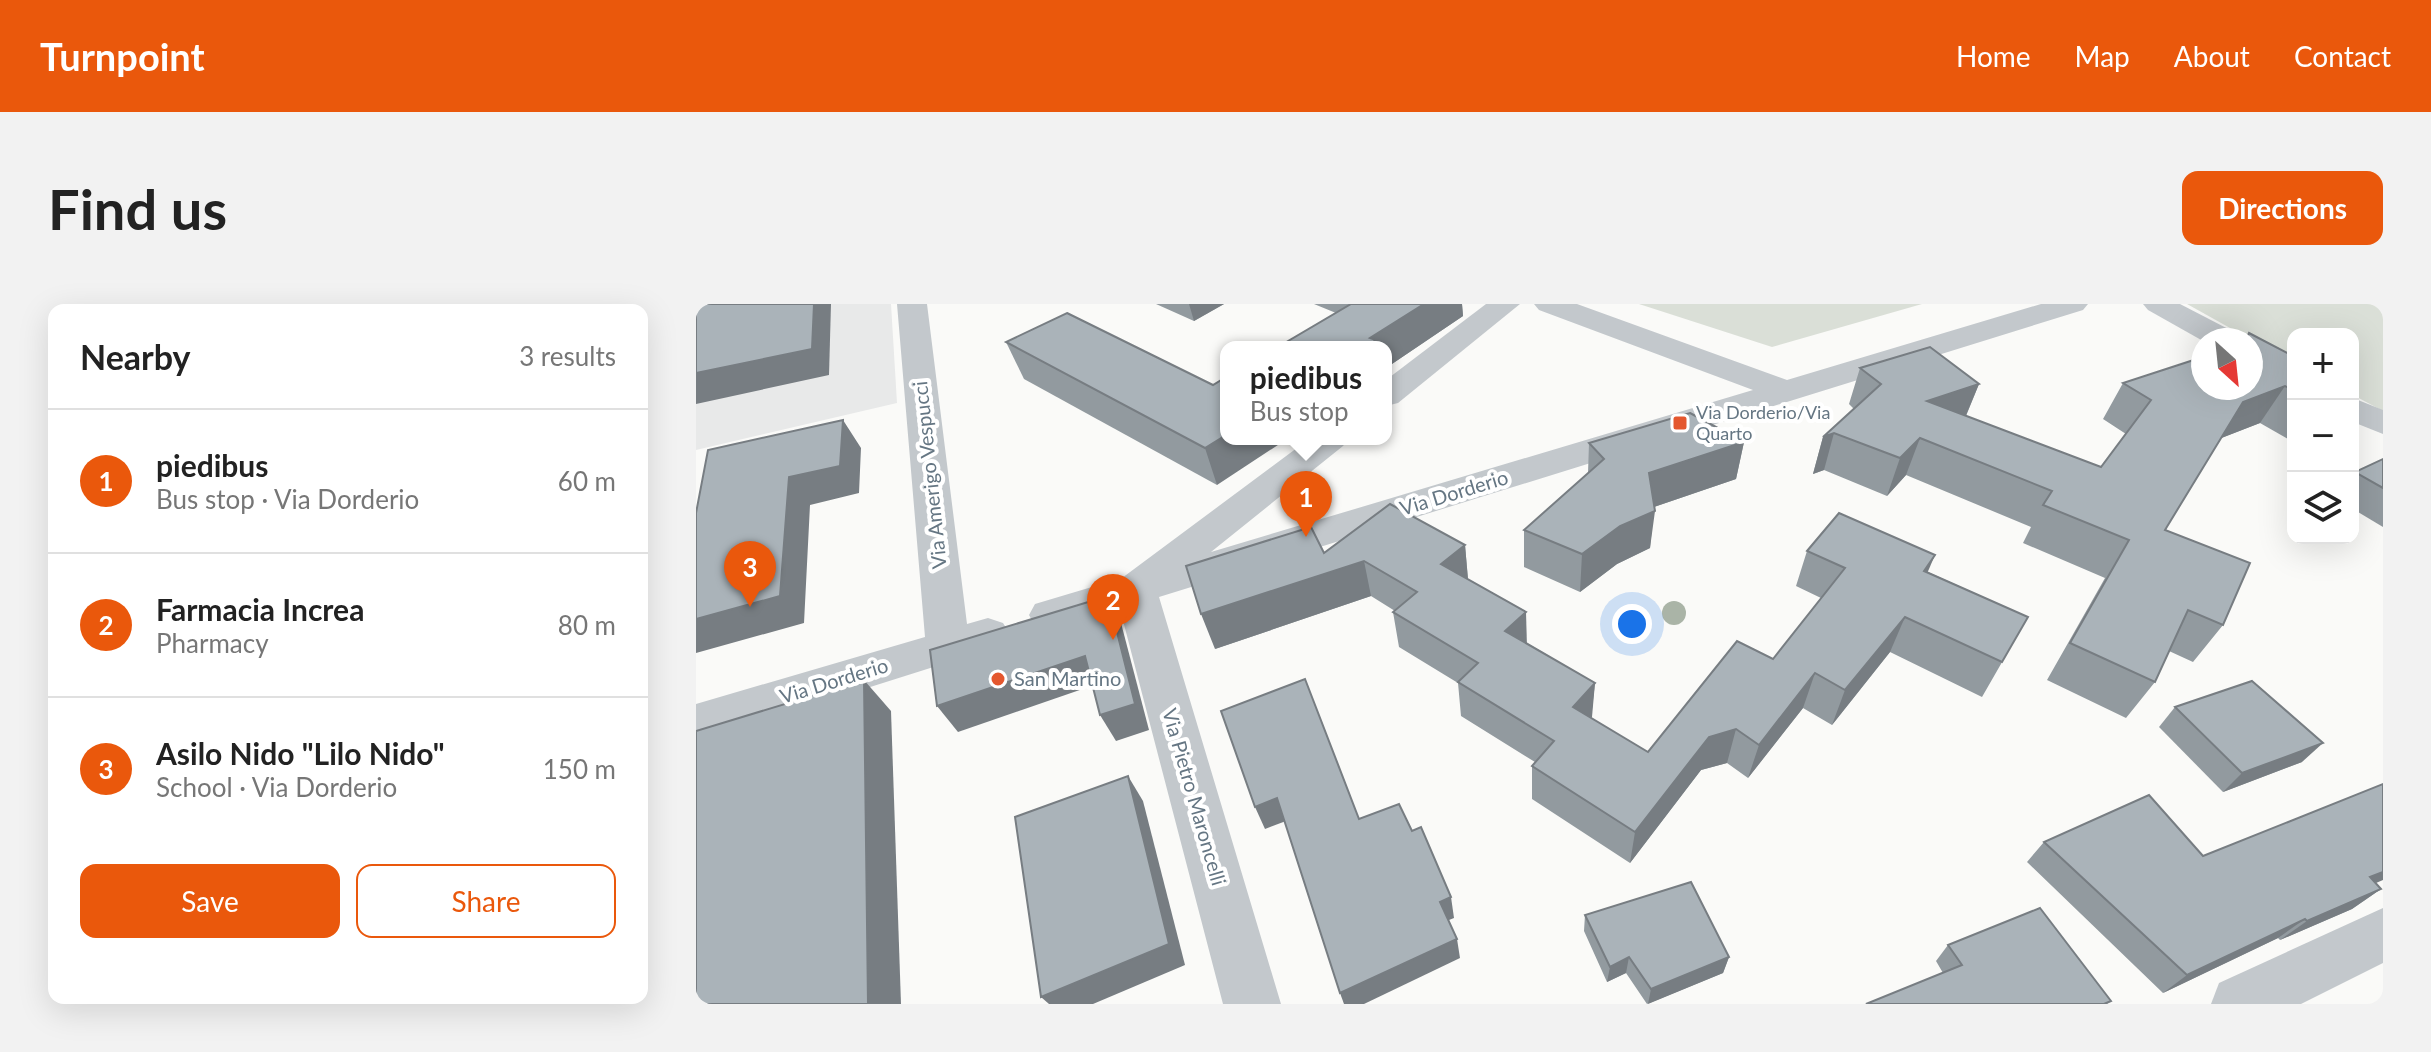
<!DOCTYPE html>
<html lang="en">
<head>
<meta charset="utf-8">
<style>
  :root { --surface:#fff; --page:#f2f2f2; --text:#222; --muted:#767676; --line:#e0e0e0; --accent:#ea580c }
  body { margin:0; font-family:Lato,sans-serif; background:var(--page); color:var(--text) }
  .controls { position:absolute; right:24px; top:24px; display:grid; overflow:hidden; border-radius:16px; box-shadow:0 8px 32px #0002 }
  .controls button { width:72px; height:72px; display:grid; place-items:center; padding:0; border:0; border-bottom:2px solid var(--line); background:var(--surface); color:var(--text); font:40px sans-serif }
  .compass { position:absolute; left:1495px; top:24px; width:72px; height:72px; border-radius:50%; background:var(--surface); box-shadow:0 8px 32px #0002; rotate:153deg }
  .you { position:absolute; left:936px; top:320px; width:28px; height:28px; margin:-20px; border:6px solid #fff; border-radius:50%; background:#1a73e8; box-shadow:0 0 0 12px #1a73e833 }
  .badge { display:grid; place-items:center; width:52px; height:52px; border-radius:50%; background:var(--accent); color:#fff; font-size:26px; font-weight:700 }
  .pin { position:absolute; translate:-50% -66px; filter:drop-shadow(0 2px 4px #0008) }
  .pin::after { content:''; position:absolute; top:42px; width:28px; height:24px; background:inherit; clip-path:polygon(0 0,100% 0,50% 100%) }
  .popup { position:absolute; left:524px; top:37px; width:172px; height:104px; box-sizing:border-box; display:grid; place-content:center; border-radius:16px; background:var(--surface); filter:drop-shadow(0 2px 6px #0005); font-size:26px; white-space:nowrap; color:var(--muted) }
  .popup b { font-size:30px; color:var(--text) }
  .popup::after { content:''; position:absolute; left:50%; top:100%; margin-left:-16px; border:16px solid transparent; border-top-color:var(--surface) }
  .list { margin:0; padding:0; list-style:none }
  h2 { display:flex; justify-content:space-between; align-items:center; height:104px; margin:0; padding:0 32px; font-size:34px }
  h2 small { font-size:26px; font-weight:400; color:var(--muted) }
  .list li { display:grid; grid-template-columns:52px 1fr auto; gap:24px; align-items:center; box-sizing:border-box; height:144px; padding:0 32px; border-top:2px solid var(--line) }
  .list b { display:block; font-size:30px; white-space:nowrap }
  .list p { margin:0; font-size:26px; white-space:nowrap; color:var(--muted) }
  .list em { font-size:26px; font-style:normal; color:var(--muted) }
  .actions { display:flex; gap:16px; padding:24px 32px }
  .actions a { flex:1; padding:18px 0; border:2px solid var(--accent); border-radius:16px; text-align:center; font-size:28px; color:var(--accent) }
  .actions .main { background:var(--accent); color:#fff }
  .icon { flex:none; width:44px; height:44px; fill:none; stroke:currentColor; stroke-width:2; stroke-linecap:round; stroke-linejoin:round }
  .map { position:relative; flex:none; width:1687px; height:700px; overflow:hidden; border-radius:16px }
  header { display:flex; align-items:center; gap:48px; box-sizing:border-box; height:112px; padding:0 40px; background:var(--accent); color:#fff }
  header strong { font-size:38px }
  nav { display:flex; gap:44px; margin-inline-start:auto; font-size:28px }
  .intro { display:flex; align-items:center; justify-content:space-between; box-sizing:border-box; height:192px; padding:0 48px }
  h1 { margin:0; font-size:56px }
  .button { padding:20px 36px; border-radius:16px; background:var(--accent); color:#fff; font-size:28px; font-weight:700 }
  main { display:flex; gap:48px; padding:0 48px }
  aside { flex:1; background:var(--surface); border-radius:16px; box-shadow:0 8px 32px #0002 }
  .map>svg:first-child { display:block }
</style>
</head>
<body>
<header>
<strong>Turnpoint</strong>
<nav><a>Home</a><a>Map</a><a>About</a><a>Contact</a></nav>
</header>
<div class="intro"><h1>Find us</h1><a class="button">Directions</a></div>
<main>
<aside>
<h2>Nearby<small>3 results</small></h2>
<ul class="list">
<li><span class="badge">1</span><div><b>piedibus</b><p>Bus stop · Via Dorderio</p></div><em>60 m</em></li>
<li><span class="badge">2</span><div><b>Farmacia Increa</b><p>Pharmacy</p></div><em>80 m</em></li>
<li><span class="badge">3</span><div><b>Asilo Nido &quot;Lilo Nido&quot;</b><p>School · Via Dorderio</p></div><em>150 m</em></li>
</ul>
<div class="actions"><a class="main">Save</a><a>Share</a></div>
</aside>
<div class="map">
<svg width="1687" height="700" viewBox="0 0 1687 700">
  <rect width="100%" height="100%" fill="#fafaf8"/>
  <polygon fill="#e8e9e9" points="0,0 195,0 201,99 0,146"/>
  <g fill="#dadfd7">
    <polygon points="943,0 1226,0 1076,43"/>
    <polygon points="1491,0 1687,0 1687,107 1657,91 1657,30 1597,30 1597,59"/>
  </g>
  <g fill="none" stroke-linecap="round" stroke-linejoin="round">
    <g fill="#c3c8cc" fill-rule="evenodd">
      <polygon points="201,0 231,0 271,320 292,314 307,319 314,330 307,341 0,438 0,400 229,333"/>
      <polygon points="790,0 824,0 702,99 690,102 690,76"/>
      <polygon points="838,0 881,0 1091,76 1345,0 1392,0 1387,6 463,293 585,700 527,700 424,305 354,326 339,322 333,311 339,300 426,274 613,135 653,135 647,142 515,248 1057,86 843,6"/>
      <polygon points="1447,0 1484,0 1540,29 1545,36 1507,37 1452,6"/>
      <polygon points="1657,94 1687,106 1687,130 1657,118"/>
      <polygon points="1687,604 1687,659 1605,700 1515,700 1523,679"/>
    </g>
  </g>
  <circle fill="#aab4a7" cx="978" cy="309" r="12"/>
  <g fill="#929a9f">
    <polygon points="460,0 528,0 498,17"/>
    <polygon points="618,0 766,0 767,12 690,64 690,43 640,9"/>
    <polygon points="310,38 517,81 521,181 328,75"/>
    <polygon points="1597,52 1597,133 1592,135 1564,119 1525,134 1469,226 1527,321 1497,358 1473,347 1459,378 1430,414 1351,376 1409,274 1327,239 1335,223 1210,171 1191,192 1128,166 1117,170 1127,133 1158,105 1153,100 1164,64 1283,80 1270,112 1405,163 1430,130 1407,115 1427,79"/>
    <polygon points="1048,138 1040,175 958,203 954,244 921,260 884,288 828,263 828,226 892,169 893,139"/>
    <polygon points="1687,155 1687,223 1657,205 1657,170 1659,168"/>
    <polygon points="769,241 772,275 831,339 899,379 895,414 952,448 1077,355 1125,294 1100,282 1111,247 1232,268 1332,313 1286,393 1194,348 1136,421 1107,404 1052,474 1031,459 1005,466 934,559 836,495 836,462 839,458 765,412 762,379 703,343 697,308 699,307 675,292 519,345 628,249"/>
    <polygon points="1479,403 1606,458 1527,488 1463,423"/>
    <polygon points="1348,538 1507,552 1679,579 1685,585 1656,605 1584,636 1582,634 1467,689 1331,558"/>
    <polygon points="889,611 1033,653 1027,669 951,700 930,669 911,678 888,627"/>
    <polygon points="1252,641 1415,697 1411,700 1170,700 1247,669 1240,657"/>
  </g>
  <g fill="#777d82">
    <polygon points="118,0 135,0 133,71 0,100 0,69"/>
    <polygon points="493,0 528,0 498,17"/>
    <polygon points="728,0 766,0 767,12 690,64 690,43 669,43 674,34"/>
    <polygon points="1283,80 1268,116 1231,97"/>
    <polygon points="1589,82 1564,119 1523,135 1547,98"/>
    <polygon points="147,116 165,144 163,189 114,201 108,319 0,349 0,315 93,173"/>
    <polygon points="1138,129 1128,166 1117,170 1127,133"/>
    <polygon points="530,131 530,135 591,135 521,181 509,144"/>
    <polygon points="1224,134 1210,171 1191,192 1204,154"/>
    <polygon points="1048,138 1040,175 949,206 953,169"/>
    <polygon points="959,207 954,244 921,260 884,288 886,250 924,222"/>
    <polygon points="769,241 772,276 745,260"/>
    <polygon points="1239,251 1224,286 1228,267"/>
    <polygon points="668,257 675,292 519,345 505,310"/>
    <polygon points="412,292 425,319 453,426 420,437 404,411"/>
    <polygon points="830,308 831,343 809,327"/>
    <polygon points="1209,313 1194,348 1136,421 1149,386"/>
    <polygon points="389,352 404,379 262,428 241,402"/>
    <polygon points="1119,369 1107,404 1052,474 1063,441"/>
    <polygon points="168,376 195,407 205,700 172,700"/>
    <polygon points="899,379 896,413 875,437 877,403"/>
    <polygon points="1040,425 1031,459 1005,466 934,559 939,528 1013,433"/>
    <polygon points="1627,439 1606,458 1527,488 1546,469"/>
    <polygon points="432,472 447,497 489,661 397,700 353,700 345,693"/>
    <polygon points="581,494 590,517 569,525 559,503"/>
    <polygon points="1687,568 1687,576 1645,594 1674,573"/>
    <polygon points="1685,585 1656,605 1584,636 1611,617"/>
    <polygon points="755,593 758,614 748,618 744,598"/>
    <polygon points="1609,615 1582,634 1467,689 1491,671"/>
    <polygon points="761,635 764,654 668,700 648,700 644,689"/>
    <polygon points="933,653 930,669 911,678 914,663"/>
    <polygon points="1033,653 1027,669 952,700 955,685"/>
  </g>
  <g fill="#aab3b9" stroke="#777d82" stroke-width="2">
    <polygon points="0,0 118,0 116,45 0,69"/>
    <polygon points="655,0 728,0 674,34 680,36 669,43 582,43"/>
    <polygon points="371,9 517,81 530,73 530,131 509,144 310,38"/>
    <polygon points="1553,29 1597,52 1597,86 1589,82 1547,98 1469,226 1554,259 1527,321 1492,306 1459,378 1374,339 1433,236 1347,201 1356,187 1224,134 1204,154 1138,129 1127,133 1185,80 1164,64 1234,43 1283,80 1231,97 1405,163 1455,96 1427,79 1507,53 1507,84 1555,84 1555,36 1550,36"/>
    <polygon points="994,109 1048,138 953,169 959,207 924,222 886,250 828,226 908,155 893,139"/>
    <polygon points="147,116 144,162 93,173 84,292 0,315 0,209 12,146"/>
    <polygon points="1687,155 1687,184 1659,168"/>
    <polygon points="694,200 769,241 745,260 830,308 809,327 899,379 877,403 952,448 1041,337 1077,355 1149,264 1111,247 1143,209 1239,251 1228,267 1332,313 1306,358 1209,313 1149,386 1119,369 1063,441 1040,425 1013,433 939,528 836,462 858,437 762,378 782,359 697,308 721,288 668,257 505,310 490,262 615,223 628,249"/>
    <polygon points="412,292 439,400 404,411 389,352 241,402 234,346"/>
    <polygon points="609,375 663,515 703,500 716,527 725,523 755,593 744,598 761,635 644,689 581,494 559,503 525,407"/>
    <polygon points="168,376 172,700 0,700 0,427"/>
    <polygon points="1556,377 1627,439 1546,469 1479,403"/>
    <polygon points="432,472 473,640 345,693 319,513"/>
    <polygon points="1687,480 1687,568 1674,573 1685,585 1611,617 1609,615 1491,671 1348,538 1453,491 1507,552"/>
    <polygon points="995,578 1033,653 955,685 933,653 914,663 889,611"/>
    <polygon points="1344,604 1415,697 1408,700 1170,700 1266,661 1252,641"/>
  </g>
  <g fill="#e4572e" stroke="#fff" stroke-width="3">
    <rect x="976" y="111" width="16" height="16" rx="4"/>
    <circle cx="302" cy="375" r="8"/>
  </g>
  <g text-anchor="middle" stroke-width="8" stroke-linejoin="round" paint-order="stroke">
    <g font-size="18" fill="#657683" stroke="#fff" text-anchor="start">
      <text x="1000" y="115">Via Dorderio/Via<tspan x="1000" dy="21">Quarto</tspan></text>
    </g>
    <g font-size="20" fill="#657683" stroke="#fff">
      <text transform="translate(234 171) rotate(-96)" y="7">Via Amerigo Vespucci</text>
      <text transform="translate(758 189) rotate(-17)" y="7">Via Dorderio</text>
      <text transform="translate(138 377) rotate(-17)" y="7">Via Dorderio</text>
      <text transform="translate(498 493) rotate(74)" y="7">Via Pietro Maroncelli</text>
    </g>
    <g font-size="20" fill="#657683" stroke="#fff" text-anchor="start">
      <text x="318" y="382">San Martino</text>
    </g>
  </g>
</svg>
<div class="controls">
<button>+</button>
<button>−</button>
<button><svg class="icon" aria-label="layers" viewBox="0 0 24 24"><path d="M12 4l9 5-9 5-9-5zM3 14l9 5 9-5"/></svg></button>
</div>
<svg class="compass" viewBox="-18 -18 36 36"><path d="M0-13l5 13h-10z" fill="#e53935"/><path d="M0 13l5-13h-10z" fill="#767676"/></svg>
<div class="you"></div>
<div class="pin badge" style="left:610px;top:233px">1</div>
<div class="popup"><b>piedibus</b>Bus stop</div>
<div class="pin badge" style="left:417px;top:336px">2</div>
<div class="pin badge" style="left:54px;top:303px">3</div>
</div>
</main>
</body>
</html>
